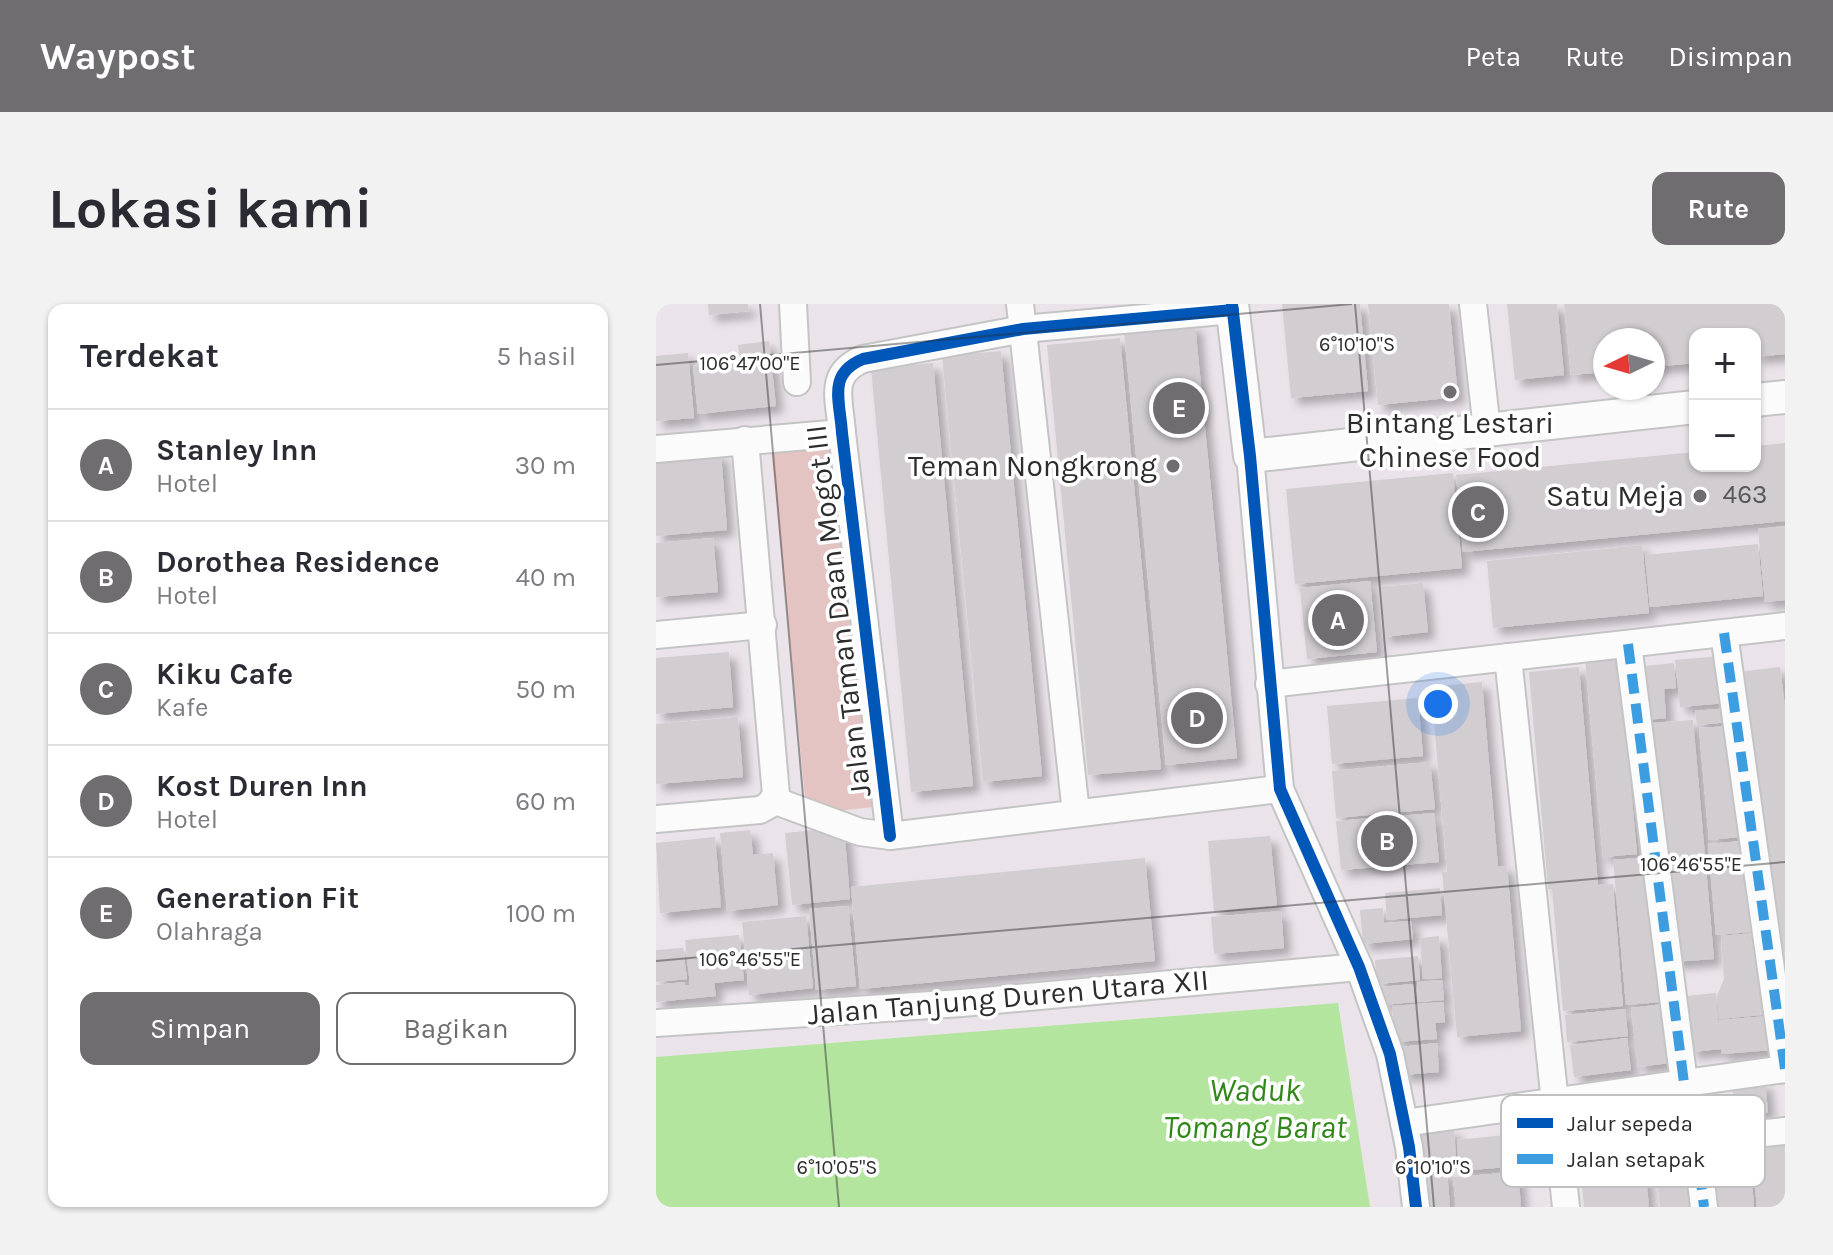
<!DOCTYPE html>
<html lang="id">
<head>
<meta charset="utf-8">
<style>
  :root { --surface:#fff; --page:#f2f2f3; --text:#2b2b33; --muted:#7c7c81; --line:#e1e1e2; --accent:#6f6d6f }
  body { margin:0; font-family:Karla,sans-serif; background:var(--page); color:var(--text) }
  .controls { position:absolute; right:24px; top:24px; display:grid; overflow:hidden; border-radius:16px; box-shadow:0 2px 6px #0004 }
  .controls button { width:72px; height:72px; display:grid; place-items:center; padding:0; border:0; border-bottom:2px solid var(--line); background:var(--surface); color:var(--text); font:40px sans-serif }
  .compass { position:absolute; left:937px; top:24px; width:72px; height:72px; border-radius:50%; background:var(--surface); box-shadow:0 2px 6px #0004; rotate:265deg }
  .you { position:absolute; left:782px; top:400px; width:28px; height:28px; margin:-20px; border:6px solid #fff; border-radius:50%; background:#1a73e8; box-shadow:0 0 0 12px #1a73e833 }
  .badge { display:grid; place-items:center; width:52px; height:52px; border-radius:50%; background:var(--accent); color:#fff; font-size:26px; font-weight:700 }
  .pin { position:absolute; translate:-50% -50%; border:4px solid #fff; box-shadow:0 2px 8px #0006 }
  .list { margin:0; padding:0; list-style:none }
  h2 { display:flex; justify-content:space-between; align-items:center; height:104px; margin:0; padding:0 32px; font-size:34px }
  h2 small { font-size:26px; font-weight:400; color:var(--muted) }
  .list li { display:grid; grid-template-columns:52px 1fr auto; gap:24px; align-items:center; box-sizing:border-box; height:112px; padding:0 32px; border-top:2px solid var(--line) }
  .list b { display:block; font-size:30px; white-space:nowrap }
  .list p { margin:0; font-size:26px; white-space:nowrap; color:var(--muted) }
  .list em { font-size:26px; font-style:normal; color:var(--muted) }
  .actions { display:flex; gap:16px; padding:24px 32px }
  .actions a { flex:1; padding:18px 0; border:2px solid var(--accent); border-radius:16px; text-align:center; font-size:28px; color:var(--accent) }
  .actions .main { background:var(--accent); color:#fff }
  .map { position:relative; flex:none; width:1129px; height:903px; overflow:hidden; border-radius:16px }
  header { display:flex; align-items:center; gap:48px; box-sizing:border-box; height:112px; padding:0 40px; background:var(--accent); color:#fff }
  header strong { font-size:38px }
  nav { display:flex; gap:44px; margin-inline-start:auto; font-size:28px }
  .intro { display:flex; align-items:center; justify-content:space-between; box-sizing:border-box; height:192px; padding:0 48px }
  h1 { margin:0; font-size:56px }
  .button { padding:20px 36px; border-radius:16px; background:var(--accent); color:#fff; font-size:28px; font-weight:700 }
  main { display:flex; gap:48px; padding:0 48px }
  aside { flex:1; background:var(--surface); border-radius:16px; box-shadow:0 2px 6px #0004 }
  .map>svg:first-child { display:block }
</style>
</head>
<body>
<header>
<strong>Waypost</strong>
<nav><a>Peta</a><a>Rute</a><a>Disimpan</a></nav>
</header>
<div class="intro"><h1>Lokasi kami</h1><a class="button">Rute</a></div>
<main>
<aside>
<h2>Terdekat<small>5 hasil</small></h2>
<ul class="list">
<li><span class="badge">A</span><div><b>Stanley Inn</b><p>Hotel</p></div><em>30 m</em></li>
<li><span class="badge">B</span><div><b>Dorothea Residence</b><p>Hotel</p></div><em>40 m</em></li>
<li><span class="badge">C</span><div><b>Kiku Cafe</b><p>Kafe</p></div><em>50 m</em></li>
<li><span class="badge">D</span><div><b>Kost Duren Inn</b><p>Hotel</p></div><em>60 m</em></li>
<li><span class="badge">E</span><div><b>Generation Fit</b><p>Olahraga</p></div><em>100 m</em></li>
</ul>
<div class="actions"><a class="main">Simpan</a><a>Bagikan</a></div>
</aside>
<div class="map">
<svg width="1129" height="903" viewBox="0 0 1129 903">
  <defs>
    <filter id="shadow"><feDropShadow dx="7" dy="7" stdDeviation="4" flood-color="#0004"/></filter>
  </defs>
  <rect width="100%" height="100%" fill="#eae4ea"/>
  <polygon fill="#e4c4c3" points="195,136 226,502 162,509 149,494 115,143"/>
  <polygon fill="#b3e59e" points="682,699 714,903 0,903 0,753"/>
  <g fill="#d1cdd1" filter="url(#shadow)">
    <polygon points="52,0 92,0 93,7 53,11"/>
    <polygon points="626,0 704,0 712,87 635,94"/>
    <polygon points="712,0 793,0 802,93 722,101"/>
    <polygon points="851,0 901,0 908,71 859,76"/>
    <polygon points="908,0 1129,0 1129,50 1099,53 1099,30 1039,30 1039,59 997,63 997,36 949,36 949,68 915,71"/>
    <polygon points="539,20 581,454 510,461 468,27"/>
    <polygon points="464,34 505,465 432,471 391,41"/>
    <polygon points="113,37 120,102 42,110 37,62 84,57 82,41"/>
    <polygon points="345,47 386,472 327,478 286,52"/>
    <polygon points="32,49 38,114 0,117 0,52"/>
    <polygon points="277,59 317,482 255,488 215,65"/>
    <polygon points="1129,139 1129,217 807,248 800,171 1039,148 1039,162 1099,162 1099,142"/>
    <polygon points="65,149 71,226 0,232 0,154"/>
    <polygon points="797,169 806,264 639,280 630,185"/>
    <polygon points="1129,222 1129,296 1109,298 1102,225"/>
    <polygon points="57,234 62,288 0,293 0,239"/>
    <polygon points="1102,240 1107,292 994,303 989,251"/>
    <polygon points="986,241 993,309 837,324 831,257"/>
    <polygon points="714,277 721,348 651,355 644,284"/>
    <polygon points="767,279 772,328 727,333 723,283"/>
    <polygon points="73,348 77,403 0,410 0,354"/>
    <polygon points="963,352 981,550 947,553 929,355"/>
    <polygon points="1066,352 1070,399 1024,403 1019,356"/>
    <polygon points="1018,359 1020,384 1008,385 1010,414 982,417 978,363"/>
    <polygon points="923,363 942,581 957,580 967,702 907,707 896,585 892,585 873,368"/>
    <polygon points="1124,363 1129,403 1129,721 1082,368"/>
    <polygon points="826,378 842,563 851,562 865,727 801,733 786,568 791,568 775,383"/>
    <polygon points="762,394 767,452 676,460 671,402"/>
    <polygon points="1073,404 1074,418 1041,421 1039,407"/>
    <polygon points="82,413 87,473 0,480 0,420"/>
    <polygon points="1037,416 1058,655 1016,658 995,419"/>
    <polygon points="1074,422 1083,533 1053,536 1043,424"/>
    <polygon points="774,458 779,505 680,514 676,467"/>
    <polygon points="778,509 783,558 685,566 680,517"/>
    <polygon points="188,523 194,595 136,601 129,529"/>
    <polygon points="94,526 97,551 117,549 122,601 71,607 64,529"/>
    <polygon points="614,532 621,602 558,607 552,537"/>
    <polygon points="59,533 65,603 4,609 0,539"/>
    <polygon points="1087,537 1095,628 1060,631 1052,540"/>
    <polygon points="992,553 1005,698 970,701 957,556"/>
    <polygon points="489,554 499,657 204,685 195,583"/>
    <polygon points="784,584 786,611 731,616 729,589"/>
    <polygon points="192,602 200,682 160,686 153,605"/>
    <polygon points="727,604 728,619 755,617 757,635 707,640 704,606"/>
    <polygon points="625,607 628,644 558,650 555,613"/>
    <polygon points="150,612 157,684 93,691 86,618"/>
    <polygon points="1107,628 1111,671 1104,688 1106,711 1063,715 1061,692 1068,675 1065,632"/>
    <polygon points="83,631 88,676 58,679 60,692 0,698 0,681 29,678 29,681 34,681 29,636"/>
    <polygon points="783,632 786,674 767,675 764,634"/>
    <polygon points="27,644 31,675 0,678 0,646"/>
    <polygon points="762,652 764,676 721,680 719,656"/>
    <polygon points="786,676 788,696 762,698 761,678"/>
    <polygon points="757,680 759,698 726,701 724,683"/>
    <polygon points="1060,689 1062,716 1113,712 1116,746 1066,750 1065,745 1035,748 1030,692"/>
    <polygon points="787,698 789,718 779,719 781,735 739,738 736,702"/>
    <polygon points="1007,700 1014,759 982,763 975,704"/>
    <polygon points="969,705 972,732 911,738 909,711"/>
    <polygon points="971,734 975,766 918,773 914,741"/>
    <polygon points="781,739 783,768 746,771 744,743"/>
    <polygon points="1109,778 1112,808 1080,812 1076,782"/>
    <polygon points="798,825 800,854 765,857 763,828"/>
    <polygon points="849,831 851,863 803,867 801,836"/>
    <polygon points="1129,839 1129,903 1101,903 1095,843"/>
    <polygon points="1093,846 1098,903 1054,903 1048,850"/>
    <polygon points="1029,852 1035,903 1004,903 999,855"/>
    <polygon points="988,854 993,903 928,903 924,860"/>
    <polygon points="791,866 794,903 764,903 761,869"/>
    <polygon points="862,868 865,903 800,903 797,873"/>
  </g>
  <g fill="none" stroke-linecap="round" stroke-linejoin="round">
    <defs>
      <g id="minor">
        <polyline points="137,0 141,78"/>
        <polyline points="364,0 420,509"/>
        <polyline points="817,0 831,126"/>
        <polyline points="0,145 186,129"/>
        <polyline points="594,152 624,485 703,663 734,750 753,843 760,903"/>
        <polyline points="1068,329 1129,765"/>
        <polyline points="0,331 107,321"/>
        <polyline points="972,340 1028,779"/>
        <polyline points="852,353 910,903"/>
        <polyline points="613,380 1129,322"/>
        <polyline points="117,496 204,528 234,532 624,485"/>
        <polyline points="0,515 104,506 113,501 120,491 89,136"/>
        <path d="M234,532L186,129C184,96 171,70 207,55L367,25L577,6"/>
        <polyline points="0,719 306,699 703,663"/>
        <polyline points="748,819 1129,765"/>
        <polyline points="1040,836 1048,903"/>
        <polyline points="905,849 1129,827"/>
      </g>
      <g id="tertiary">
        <polyline points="576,0 594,152 1039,103"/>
        <polyline points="1099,96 1129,93"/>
      </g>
    </defs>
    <use href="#minor" stroke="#c4c4c5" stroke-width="30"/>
    <use href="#tertiary" stroke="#c4c4c5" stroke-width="36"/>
    <use href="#minor" stroke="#fcfbfc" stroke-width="26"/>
    <use href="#tertiary" stroke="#fcfbfc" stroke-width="32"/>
    <g stroke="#3d9de1" stroke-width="10" stroke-dasharray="20 10" stroke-linecap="butt">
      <polyline points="1068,329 1129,765"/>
      <polyline points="972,340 1028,779"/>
      <polyline points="1040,836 1048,903"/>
    </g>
    <defs>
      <g id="cycleway">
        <polyline points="576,0 594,152 624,485 703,663 734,750 753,843 760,903"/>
        <path d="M234,532L186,129C184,96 171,70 207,55L367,25L577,6"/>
      </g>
    </defs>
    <use href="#cycleway" stroke="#fff" stroke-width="17"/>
    <use href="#cycleway" stroke="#0057b8" stroke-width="12"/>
  </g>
  <path fill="none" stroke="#2d2d2d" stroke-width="2" stroke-opacity="0.45" d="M104,0L183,903M699,0L778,903M0,61L696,0M0,657L1129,558"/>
  <g fill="#6f6d6f" stroke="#fff" stroke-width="3">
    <circle cx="794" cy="88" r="8"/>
    <circle cx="517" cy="162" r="8"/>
    <circle cx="1044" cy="192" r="8"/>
  </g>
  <g text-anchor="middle" stroke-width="7" stroke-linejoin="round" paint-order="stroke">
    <g font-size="26" fill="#585758">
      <text x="1089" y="199">463</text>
    </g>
    <g font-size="30" fill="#2d2d2d" stroke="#fff" text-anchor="end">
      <text x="794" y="129" text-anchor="middle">Bintang Lestari<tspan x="794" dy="34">Chinese Food</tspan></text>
      <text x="501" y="172">Teman Nongkrong</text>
      <text x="1028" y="202">Satu Meja</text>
    </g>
    <g font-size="30" fill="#2d2d2d" stroke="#fff">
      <text transform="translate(182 307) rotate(-97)" y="10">Jalan Taman Daan Mogot III</text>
      <text transform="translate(352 693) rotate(-5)" y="10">Jalan Tanjung Duren Utara XII</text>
    </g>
    <g font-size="32" font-style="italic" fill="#308819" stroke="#fff">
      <text x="599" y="797">Waduk<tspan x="599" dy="37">Tomang Barat</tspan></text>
    </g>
  </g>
  <rect x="845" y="791" width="264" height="92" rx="12" fill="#fff" stroke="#c0c0c0" stroke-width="2"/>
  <rect x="861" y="814" width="36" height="10" fill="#0057b8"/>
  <rect x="861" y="850" width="36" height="10" fill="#3d9de1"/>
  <g font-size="22" fill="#2d2d2d">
    <text x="911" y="827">Jalur sepeda</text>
    <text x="911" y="863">Jalan setapak</text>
  </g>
  <g font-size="20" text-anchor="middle" fill="#2d2d2d" stroke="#fff" stroke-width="7" stroke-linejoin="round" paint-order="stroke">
    <text x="701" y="47">6°10'10"S</text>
    <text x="94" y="66">106°47'00"E</text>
    <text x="1035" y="567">106°46'55"E</text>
    <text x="94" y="662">106°46'55"E</text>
    <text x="181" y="870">6°10'05"S</text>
    <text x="777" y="870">6°10'10"S</text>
  </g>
</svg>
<div class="controls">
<button>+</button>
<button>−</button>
</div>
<svg class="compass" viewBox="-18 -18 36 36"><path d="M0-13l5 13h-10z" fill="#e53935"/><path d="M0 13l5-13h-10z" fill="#7c7c81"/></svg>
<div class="you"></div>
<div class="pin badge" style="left:682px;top:316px">A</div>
<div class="pin badge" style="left:731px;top:537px">B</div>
<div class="pin badge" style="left:822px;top:208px">C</div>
<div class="pin badge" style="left:541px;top:414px">D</div>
<div class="pin badge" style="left:523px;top:104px">E</div>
</div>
</main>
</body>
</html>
